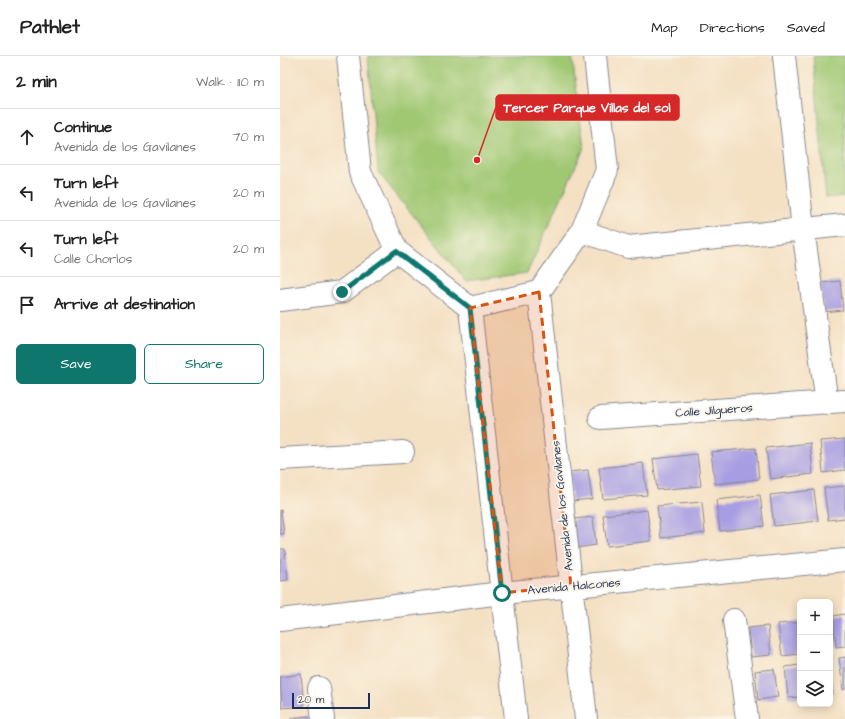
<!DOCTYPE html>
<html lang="en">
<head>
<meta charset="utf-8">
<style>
  :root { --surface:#fff; --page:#f2f2f2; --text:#222; --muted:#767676; --line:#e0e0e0; --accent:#0f766e }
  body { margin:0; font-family:"Architects Daughter",sans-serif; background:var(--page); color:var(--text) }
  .controls { position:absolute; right:12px; bottom:12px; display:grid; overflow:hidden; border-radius:6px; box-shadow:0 2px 10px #0003 }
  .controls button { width:36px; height:36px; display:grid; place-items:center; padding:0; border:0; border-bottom:1px solid var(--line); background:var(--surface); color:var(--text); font:20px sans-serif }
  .scale { position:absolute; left:12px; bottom:10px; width:78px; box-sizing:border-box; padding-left:4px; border:2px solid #1b2f5e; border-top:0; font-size:11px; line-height:14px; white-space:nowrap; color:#1b2f5e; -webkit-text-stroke:3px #fcf5e5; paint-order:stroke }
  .stop { position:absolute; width:12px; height:12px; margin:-9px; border:3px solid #0f766e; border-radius:50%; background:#fff }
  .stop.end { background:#0f766e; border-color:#fff; box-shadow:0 1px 4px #0008 }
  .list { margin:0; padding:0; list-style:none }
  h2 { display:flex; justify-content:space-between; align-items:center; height:52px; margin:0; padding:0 16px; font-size:17px }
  h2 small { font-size:13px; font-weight:400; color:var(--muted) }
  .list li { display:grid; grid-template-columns:26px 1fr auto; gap:12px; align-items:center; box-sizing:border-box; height:56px; padding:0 16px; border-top:1px solid var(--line) }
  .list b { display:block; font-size:15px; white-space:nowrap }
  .list p { margin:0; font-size:13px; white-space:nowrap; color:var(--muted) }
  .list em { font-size:13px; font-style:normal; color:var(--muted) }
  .actions { display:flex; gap:8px; padding:12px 16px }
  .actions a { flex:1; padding:9px 0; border:1px solid var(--accent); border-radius:6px; text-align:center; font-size:14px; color:var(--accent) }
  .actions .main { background:var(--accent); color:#fff }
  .icon { flex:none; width:22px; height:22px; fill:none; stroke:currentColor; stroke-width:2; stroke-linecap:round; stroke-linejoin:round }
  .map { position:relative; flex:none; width:565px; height:663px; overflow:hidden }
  header { display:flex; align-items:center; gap:24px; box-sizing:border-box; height:56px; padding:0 20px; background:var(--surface); border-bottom:1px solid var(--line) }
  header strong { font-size:19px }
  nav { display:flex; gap:22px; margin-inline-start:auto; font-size:14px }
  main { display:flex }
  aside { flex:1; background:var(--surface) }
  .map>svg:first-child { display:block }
</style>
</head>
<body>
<header>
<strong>Pathlet</strong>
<nav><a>Map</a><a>Directions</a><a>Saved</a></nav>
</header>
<main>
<aside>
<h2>2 min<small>Walk · 110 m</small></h2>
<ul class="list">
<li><svg class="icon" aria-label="ahead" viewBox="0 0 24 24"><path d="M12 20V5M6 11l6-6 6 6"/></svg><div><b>Continue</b><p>Avenida de los Gavilanes</p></div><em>70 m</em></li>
<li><svg class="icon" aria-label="left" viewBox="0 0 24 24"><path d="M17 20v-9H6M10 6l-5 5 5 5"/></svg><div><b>Turn left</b><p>Avenida de los Gavilanes</p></div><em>20 m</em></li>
<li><svg class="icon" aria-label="left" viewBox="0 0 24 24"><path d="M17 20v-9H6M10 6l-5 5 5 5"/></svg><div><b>Turn left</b><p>Calle Chorlos</p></div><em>20 m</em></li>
<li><svg class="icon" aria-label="arrive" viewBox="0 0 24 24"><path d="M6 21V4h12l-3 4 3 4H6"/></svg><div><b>Arrive at destination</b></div></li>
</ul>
<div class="actions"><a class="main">Save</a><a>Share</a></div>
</aside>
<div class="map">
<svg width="565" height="663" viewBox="0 0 565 663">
  <rect width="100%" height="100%" fill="#fcf5e5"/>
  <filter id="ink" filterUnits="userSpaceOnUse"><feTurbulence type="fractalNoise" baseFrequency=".025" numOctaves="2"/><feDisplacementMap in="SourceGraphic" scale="8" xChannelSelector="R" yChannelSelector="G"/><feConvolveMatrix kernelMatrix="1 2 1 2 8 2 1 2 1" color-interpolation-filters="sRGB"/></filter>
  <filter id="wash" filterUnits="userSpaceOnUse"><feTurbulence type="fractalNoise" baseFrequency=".012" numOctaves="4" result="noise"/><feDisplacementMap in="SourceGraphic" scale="16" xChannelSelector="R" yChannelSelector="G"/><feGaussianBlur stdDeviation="0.9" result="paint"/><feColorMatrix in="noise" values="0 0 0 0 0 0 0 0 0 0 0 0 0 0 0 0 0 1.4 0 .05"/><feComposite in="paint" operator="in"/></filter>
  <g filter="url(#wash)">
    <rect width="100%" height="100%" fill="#f4e0c3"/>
    <g fill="#a0c873" stroke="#5e7c68">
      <polygon points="88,0 292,0 304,92 247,217 186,225 98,116"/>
      <polygon points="533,0 565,0 565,140 546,142"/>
    </g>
    <g id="blocks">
      <g fill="#a79de2">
        <polygon points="560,225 563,254 544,256 540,227"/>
        <polygon points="565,383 565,414 543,417 540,385"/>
        <polygon points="530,387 533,418 490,423 486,392"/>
        <polygon points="476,392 479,423 435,428 431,396"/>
        <polygon points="417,398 421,430 377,434 373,403"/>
        <polygon points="363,407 367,439 323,443 319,412"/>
        <polygon points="308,414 312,443 292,445 289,416"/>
        <polygon points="565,430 565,462 548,464 544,432"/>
        <polygon points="534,434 538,465 494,470 490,439"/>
        <polygon points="480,439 484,470 440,475 436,444"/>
        <polygon points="422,446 425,477 381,482 377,450"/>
        <polygon points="0,454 1,454 4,478 0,478"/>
        <polygon points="367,454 371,485 327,490 323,459"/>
        <polygon points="313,461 316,489 296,492 293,463"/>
        <polygon points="0,493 5,493 8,524 0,525"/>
        <polygon points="565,558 565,590 556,591 553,560"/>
        <polygon points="520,566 520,598 502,600 498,568"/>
        <polygon points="488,570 491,599 471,601 468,572"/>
        <polygon points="565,601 565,633 563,634 559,602"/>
        <polygon points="520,609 520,641 508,642 505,611"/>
        <polygon points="494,613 498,641 478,644 475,615"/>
        <polygon points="21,618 24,650 2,652 0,621"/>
        <polygon points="550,623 551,623 553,637 550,638"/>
        <polygon points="29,660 29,663 11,663 11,662"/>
      </g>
    </g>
  </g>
  <g filter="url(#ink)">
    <use href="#blocks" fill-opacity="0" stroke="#888890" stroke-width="1"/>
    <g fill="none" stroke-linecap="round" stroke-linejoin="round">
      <defs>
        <g id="street">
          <polyline points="504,0 523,173 547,347"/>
          <polyline points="302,175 348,191 565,169"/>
          <polyline points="0,244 62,236 117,195"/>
          <polyline points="320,362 565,345"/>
          <polyline points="0,403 123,396"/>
          <polyline points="454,564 467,663"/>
          <polyline points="39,632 43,663"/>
        </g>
        <g id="secondary">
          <polyline points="68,0 80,116 117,195 190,252 236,663"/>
          <polyline points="190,252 259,236"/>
          <polyline points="0,564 222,537 565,504"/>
          <polyline points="306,663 259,236 302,175 327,114 315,0"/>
        </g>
      </defs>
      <use href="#street" stroke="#888890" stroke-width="24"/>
      <use href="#secondary" stroke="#888890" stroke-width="24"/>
      <use href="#street" stroke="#fff" stroke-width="22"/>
      <use href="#secondary" stroke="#fff" stroke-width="22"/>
    </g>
  </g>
  <g fill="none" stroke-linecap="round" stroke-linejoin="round" filter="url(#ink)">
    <polyline stroke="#0f766e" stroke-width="5" points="62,236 116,195 190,252 222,537"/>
  </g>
  <path fill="#d45514" fill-opacity="0.2" stroke="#d45514" stroke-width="3" stroke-dasharray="8 5" stroke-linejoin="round" d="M259,236L291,530L222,537L190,252Z"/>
  <g text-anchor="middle" stroke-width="3.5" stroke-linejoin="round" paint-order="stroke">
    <g font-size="12" fill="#1b2f5e" stroke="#fcf5e5">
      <text transform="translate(434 354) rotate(-4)" y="4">Calle Jilgueros</text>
      <text transform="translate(282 450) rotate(-96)" y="4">Avenida de los Gavilanes</text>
      <text transform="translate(294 530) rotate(-5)" y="4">Avenida Halcones</text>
    </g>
  </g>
  <path fill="none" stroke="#d62828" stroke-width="1.5" d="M197 104L216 51"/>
  <circle fill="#d62828" stroke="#fcf5e5" stroke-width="1.5" cx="197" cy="104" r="4"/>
  <rect fill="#d62828" stroke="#d62828" stroke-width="1.5" x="216" y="39" width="183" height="25" rx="4"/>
  <g font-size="13" text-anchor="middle" font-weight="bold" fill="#fff">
    <text x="307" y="56">Tercer Parque Villas del sol</text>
  </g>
</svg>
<div class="controls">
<button>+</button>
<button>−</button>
<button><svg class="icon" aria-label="layers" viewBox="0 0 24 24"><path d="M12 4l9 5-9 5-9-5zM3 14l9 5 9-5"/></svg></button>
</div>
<div class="scale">20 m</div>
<div class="stop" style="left:222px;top:537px"></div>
<div class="stop end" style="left:62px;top:236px"></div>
</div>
</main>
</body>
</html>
